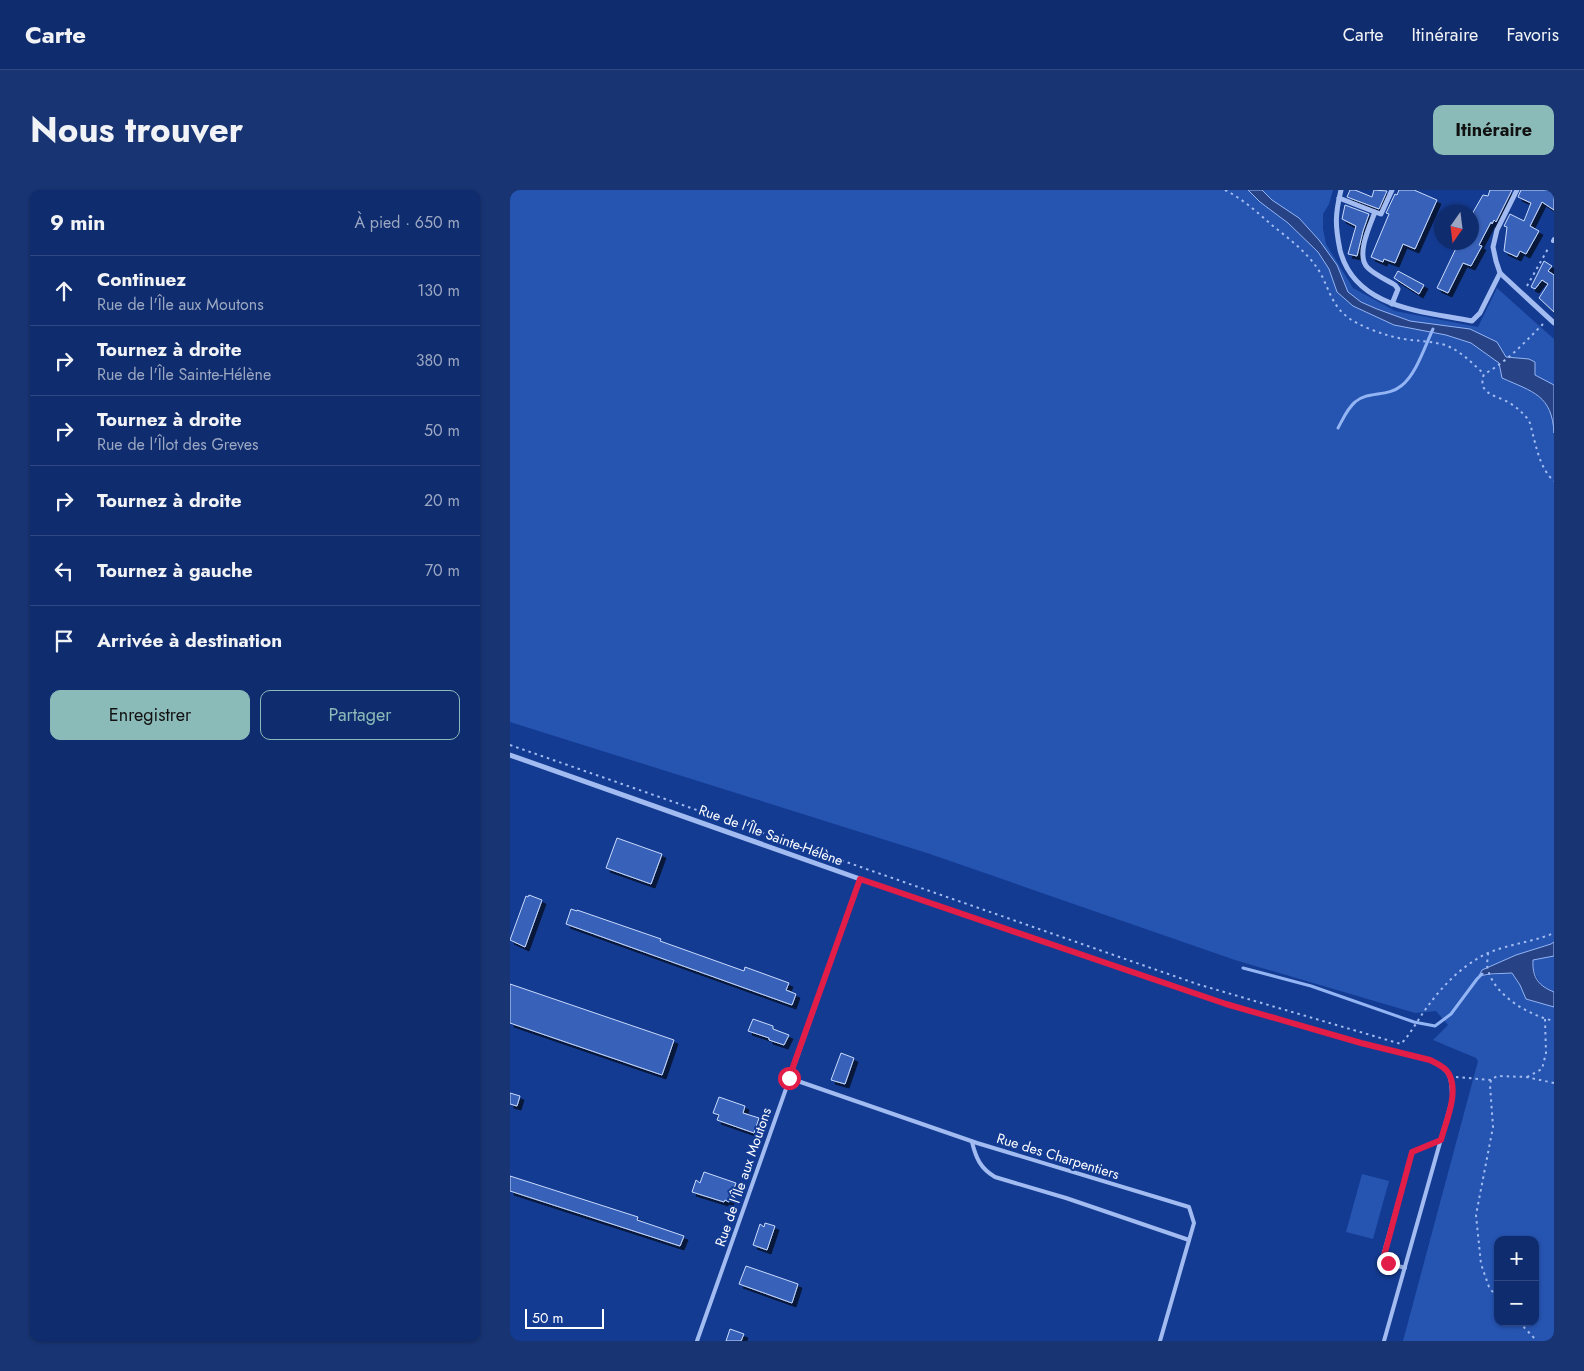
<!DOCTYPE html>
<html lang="fr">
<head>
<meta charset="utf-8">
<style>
  :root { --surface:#0f2c6e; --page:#183473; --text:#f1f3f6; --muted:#9ba7c2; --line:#2f4881; --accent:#8bbbb9 }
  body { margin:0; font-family:Jost,sans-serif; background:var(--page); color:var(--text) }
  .controls { position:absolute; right:15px; bottom:15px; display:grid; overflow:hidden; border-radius:10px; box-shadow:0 1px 4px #0004 }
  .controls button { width:45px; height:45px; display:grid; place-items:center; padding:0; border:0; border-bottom:1px solid var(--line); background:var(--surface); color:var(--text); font:25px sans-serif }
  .compass { position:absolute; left:924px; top:15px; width:45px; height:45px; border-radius:50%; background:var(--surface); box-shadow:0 1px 4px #0004; rotate:194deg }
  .scale { position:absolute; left:15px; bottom:12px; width:79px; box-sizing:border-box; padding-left:5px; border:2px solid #fff; border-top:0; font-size:14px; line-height:18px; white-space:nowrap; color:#fff; -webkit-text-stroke:4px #143b92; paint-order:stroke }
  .stop { position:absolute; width:15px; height:15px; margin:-11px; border:4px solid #e11d48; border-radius:50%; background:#fff }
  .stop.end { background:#e11d48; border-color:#fff; box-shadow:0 1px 5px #0008 }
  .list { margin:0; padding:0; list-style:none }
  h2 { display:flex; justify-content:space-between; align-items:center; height:65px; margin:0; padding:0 20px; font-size:21px }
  h2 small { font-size:16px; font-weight:400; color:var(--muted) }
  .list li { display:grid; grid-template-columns:32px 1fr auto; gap:15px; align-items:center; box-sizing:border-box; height:70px; padding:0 20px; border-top:1px solid var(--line) }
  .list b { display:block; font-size:19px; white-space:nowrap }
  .list p { margin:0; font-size:16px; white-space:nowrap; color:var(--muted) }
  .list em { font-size:16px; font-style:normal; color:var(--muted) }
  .actions { display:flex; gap:10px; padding:15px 20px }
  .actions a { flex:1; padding:11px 0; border:1px solid var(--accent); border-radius:10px; text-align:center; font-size:18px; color:var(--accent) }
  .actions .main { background:var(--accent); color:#111 }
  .icon { flex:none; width:28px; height:28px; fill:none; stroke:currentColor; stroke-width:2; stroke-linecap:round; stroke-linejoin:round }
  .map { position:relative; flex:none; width:1044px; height:1151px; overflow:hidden; border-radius:10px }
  header { display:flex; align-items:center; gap:30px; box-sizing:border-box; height:70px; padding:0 25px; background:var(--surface); border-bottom:1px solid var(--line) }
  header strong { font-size:24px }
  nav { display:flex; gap:28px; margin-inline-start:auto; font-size:18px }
  .intro { display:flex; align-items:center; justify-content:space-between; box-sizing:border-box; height:120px; padding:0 30px }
  h1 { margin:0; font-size:35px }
  .button { padding:12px 22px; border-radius:10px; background:var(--accent); color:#111; font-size:18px; font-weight:700 }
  main { display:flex; gap:30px; padding:0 30px }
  aside { flex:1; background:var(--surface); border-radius:10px; box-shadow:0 1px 4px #0004 }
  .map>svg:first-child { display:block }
</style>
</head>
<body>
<header>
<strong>Carte</strong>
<nav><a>Carte</a><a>Itinéraire</a><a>Favoris</a></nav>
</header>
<div class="intro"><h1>Nous trouver</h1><a class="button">Itinéraire</a></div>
<main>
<aside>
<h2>9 min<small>À pied · 650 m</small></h2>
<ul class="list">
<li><svg class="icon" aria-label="ahead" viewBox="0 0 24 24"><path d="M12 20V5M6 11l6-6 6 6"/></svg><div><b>Continuez</b><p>Rue de l'Île aux Moutons</p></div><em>130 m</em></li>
<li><svg class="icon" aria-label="right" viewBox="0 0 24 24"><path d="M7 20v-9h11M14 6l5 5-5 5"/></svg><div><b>Tournez à droite</b><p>Rue de l'Île Sainte-Hélène</p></div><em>380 m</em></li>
<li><svg class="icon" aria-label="right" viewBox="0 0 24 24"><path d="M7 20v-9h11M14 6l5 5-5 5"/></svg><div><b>Tournez à droite</b><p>Rue de l'Îlot des Greves</p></div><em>50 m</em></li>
<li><svg class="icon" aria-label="right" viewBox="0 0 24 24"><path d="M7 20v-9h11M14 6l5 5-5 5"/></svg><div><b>Tournez à droite</b></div><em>20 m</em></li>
<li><svg class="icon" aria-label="left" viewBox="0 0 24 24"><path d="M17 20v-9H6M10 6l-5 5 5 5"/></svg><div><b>Tournez à gauche</b></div><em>70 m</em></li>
<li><svg class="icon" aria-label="arrive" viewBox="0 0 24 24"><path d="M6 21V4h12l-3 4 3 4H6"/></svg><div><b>Arrivée à destination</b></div></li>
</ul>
<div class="actions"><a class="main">Enregistrer</a><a>Partager</a></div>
</aside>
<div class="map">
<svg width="1044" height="1151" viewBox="0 0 1044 1151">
  <defs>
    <filter id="shadow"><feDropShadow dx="4" dy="4" stdDeviation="0" flood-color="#0009"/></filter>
  </defs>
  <rect width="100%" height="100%" fill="#143b92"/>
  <g fill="#2654b1" fill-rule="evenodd">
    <path d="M0,0H823L819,14L813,24V39L816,54L843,98L885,121L968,137L987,98L1044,149V802L1032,797L1017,767L1006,765L972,780L969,786L1002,783L1010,795L1016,809L1044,817V1151H893L968,871L966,868L923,850L938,835L926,821L905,823L725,770L420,664L0,532ZM988,1050H1025V1132H988Z"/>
    <polygon points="852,984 879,991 863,1049 836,1042"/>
  </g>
  <g fill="#274385" stroke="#94b5f4">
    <path d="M738,0H752L762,10L789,28L809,50L827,75L838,102L851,112L867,119L900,131L960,139L987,152L996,167L1019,169L1025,172V185L1044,195V243C1042,205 1023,202 992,188L989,173L961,153L936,145L884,135L843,116L827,102L819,79L808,62L778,33L750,12Z"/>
    <path d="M1044,752V766L1023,770C1022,788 1029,796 1044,802V817L1016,809L1010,795L1002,783L980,784L969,786L972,780L1006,765L1041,754Z"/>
  </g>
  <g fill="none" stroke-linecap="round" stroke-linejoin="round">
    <g stroke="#94b5f4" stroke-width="3">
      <path d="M828,238C833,229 837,219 845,212C857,201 878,207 891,196C906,185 915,156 923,139"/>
      <polyline points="733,778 801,796 904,832 925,836 941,824 967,789 972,784"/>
    </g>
  </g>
  <g fill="#3862b9" stroke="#c9dafc" filter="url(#shadow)">
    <polygon points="840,0 845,0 862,7 864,0 877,1 869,19 837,7"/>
    <polygon points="889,0 904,0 927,10 905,59 893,54 885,73 874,69 873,72 861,67 879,24 876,23 885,4 887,5"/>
    <polygon points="980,0 1002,0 986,32 984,30 982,34 981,32 969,55 972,56 961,76 953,73 938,103 927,98 949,52 962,52 962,24 973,5 978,6"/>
    <polygon points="1011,0 1044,0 1044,20 1032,12 1020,36 1029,41 1016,64 1010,61 1007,67 994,61 997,37 994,36 1000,24 1014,31 1021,13 1008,7"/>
    <polygon points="835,15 859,24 853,41 847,66 838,64 846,36 832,29"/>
    <polygon points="1034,71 1042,76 1038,81 1044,85 1044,122 1029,108 1038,94 1032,90 1025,99 1021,97"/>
    <polygon points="888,81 914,95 909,104 884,88"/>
    <polygon points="107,648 152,664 141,694 96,678"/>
    <polygon points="19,705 32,710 15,757 0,750 16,706 18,707"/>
    <polygon points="61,719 67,721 67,720 151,749 150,751 234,781 235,777 279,793 276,800 286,804 282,815 56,734"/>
    <polygon points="0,794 164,850 152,885 0,833"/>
    <polygon points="243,829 263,836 263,839 279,845 274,855 259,850 259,848 238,841"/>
    <polygon points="331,863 344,868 335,894 321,890"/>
    <polygon points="0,903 10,906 7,916 0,914"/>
    <polygon points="209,907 235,916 233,923 249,928 244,943 207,930 209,925 203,923"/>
    <polygon points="194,982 226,993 219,1012 215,1010 214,1012 182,1002 186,990 190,993"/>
    <polygon points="0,986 128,1027 127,1030 174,1046 170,1056 0,1001"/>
    <polygon points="255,1033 265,1036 257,1060 243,1055 250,1034 254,1037"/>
    <polygon points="236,1076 288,1094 282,1113 229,1094"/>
    <polygon points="220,1139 234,1144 231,1151 216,1151"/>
  </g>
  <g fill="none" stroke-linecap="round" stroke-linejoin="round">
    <g stroke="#a2bcf1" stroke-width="2" stroke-dasharray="2.5 4" stroke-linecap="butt">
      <path d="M715,0C733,9 748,23 763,36C778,48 794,60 805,75C817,90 819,111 834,124C846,136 877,146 893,149C908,151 921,151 935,155C951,161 962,173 974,184"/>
      <polyline points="1017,96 1039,57"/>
      <path d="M1033,134C1015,152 997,172 974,184C967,204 985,205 998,212C1005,216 1011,221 1016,227C1021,231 1021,239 1023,245C1027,260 1031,280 1044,291"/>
      <path d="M0,555L687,794L891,854C902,842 908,829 918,816C933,795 954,774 978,763C999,754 1023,752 1044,743"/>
      <path d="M978,763C978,767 977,772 977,775C981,804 1018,825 1044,831"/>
      <polyline points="946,887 981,890 987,886 1016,887 1044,893"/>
      <polyline points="1017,887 1032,879 1036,863 1035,829"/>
      <polyline points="981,890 980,895 983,937 966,1025 971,1074 979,1097 988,1109"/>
      <polyline points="1009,1132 1027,1151"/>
    </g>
    <g stroke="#a2bcf1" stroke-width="4">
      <polyline points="1043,51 1044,49"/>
      <polyline points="279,888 467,953 679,1017 684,1033 650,1151"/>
      <path d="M462,952C466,968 470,978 485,987L556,1008L679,1050"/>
      <polyline points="895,1078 878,1073 873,1066 902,962 931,950"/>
      <path d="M187,1151L350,689L716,814L851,853L920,870C941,880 942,887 942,910L874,1151"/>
    </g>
    <g stroke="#a2bcf1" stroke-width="5">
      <path d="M831,0C825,25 825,35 830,60C845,119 913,121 962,131L970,123L990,83"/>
      <polyline points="1007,0 987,40 983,57 986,71 990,83 1044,133"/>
      <path d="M829,8L865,22C860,35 845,66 858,78C865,85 877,90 885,95L888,99L882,114"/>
      <polyline points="865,22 871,24 882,0"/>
      <polyline points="0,565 350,689"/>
    </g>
  </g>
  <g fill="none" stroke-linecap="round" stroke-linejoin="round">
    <path stroke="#e11d48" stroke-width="6" d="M279,888L350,689L716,814L851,853L920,870C926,873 936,877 939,884C949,903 936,931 931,950L902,962L874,1066L878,1073"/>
  </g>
  <g text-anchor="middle" stroke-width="4" stroke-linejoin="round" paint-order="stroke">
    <g font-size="14" fill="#fff" stroke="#143b92">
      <text transform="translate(261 645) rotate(20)" y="5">Rue de l'Île Sainte-Hélène</text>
      <text transform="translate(548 966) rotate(17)" y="5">Rue des Charpentiers</text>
      <text transform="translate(233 987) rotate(-71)" y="5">Rue de l'Île aux Moutons</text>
    </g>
  </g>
</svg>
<div class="controls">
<button>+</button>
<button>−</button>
</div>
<svg class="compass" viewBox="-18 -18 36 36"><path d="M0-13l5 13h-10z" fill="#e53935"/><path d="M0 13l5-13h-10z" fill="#9ba7c2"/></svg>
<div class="scale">50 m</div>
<div class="stop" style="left:279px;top:888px"></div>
<div class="stop end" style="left:878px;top:1073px"></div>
</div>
</main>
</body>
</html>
